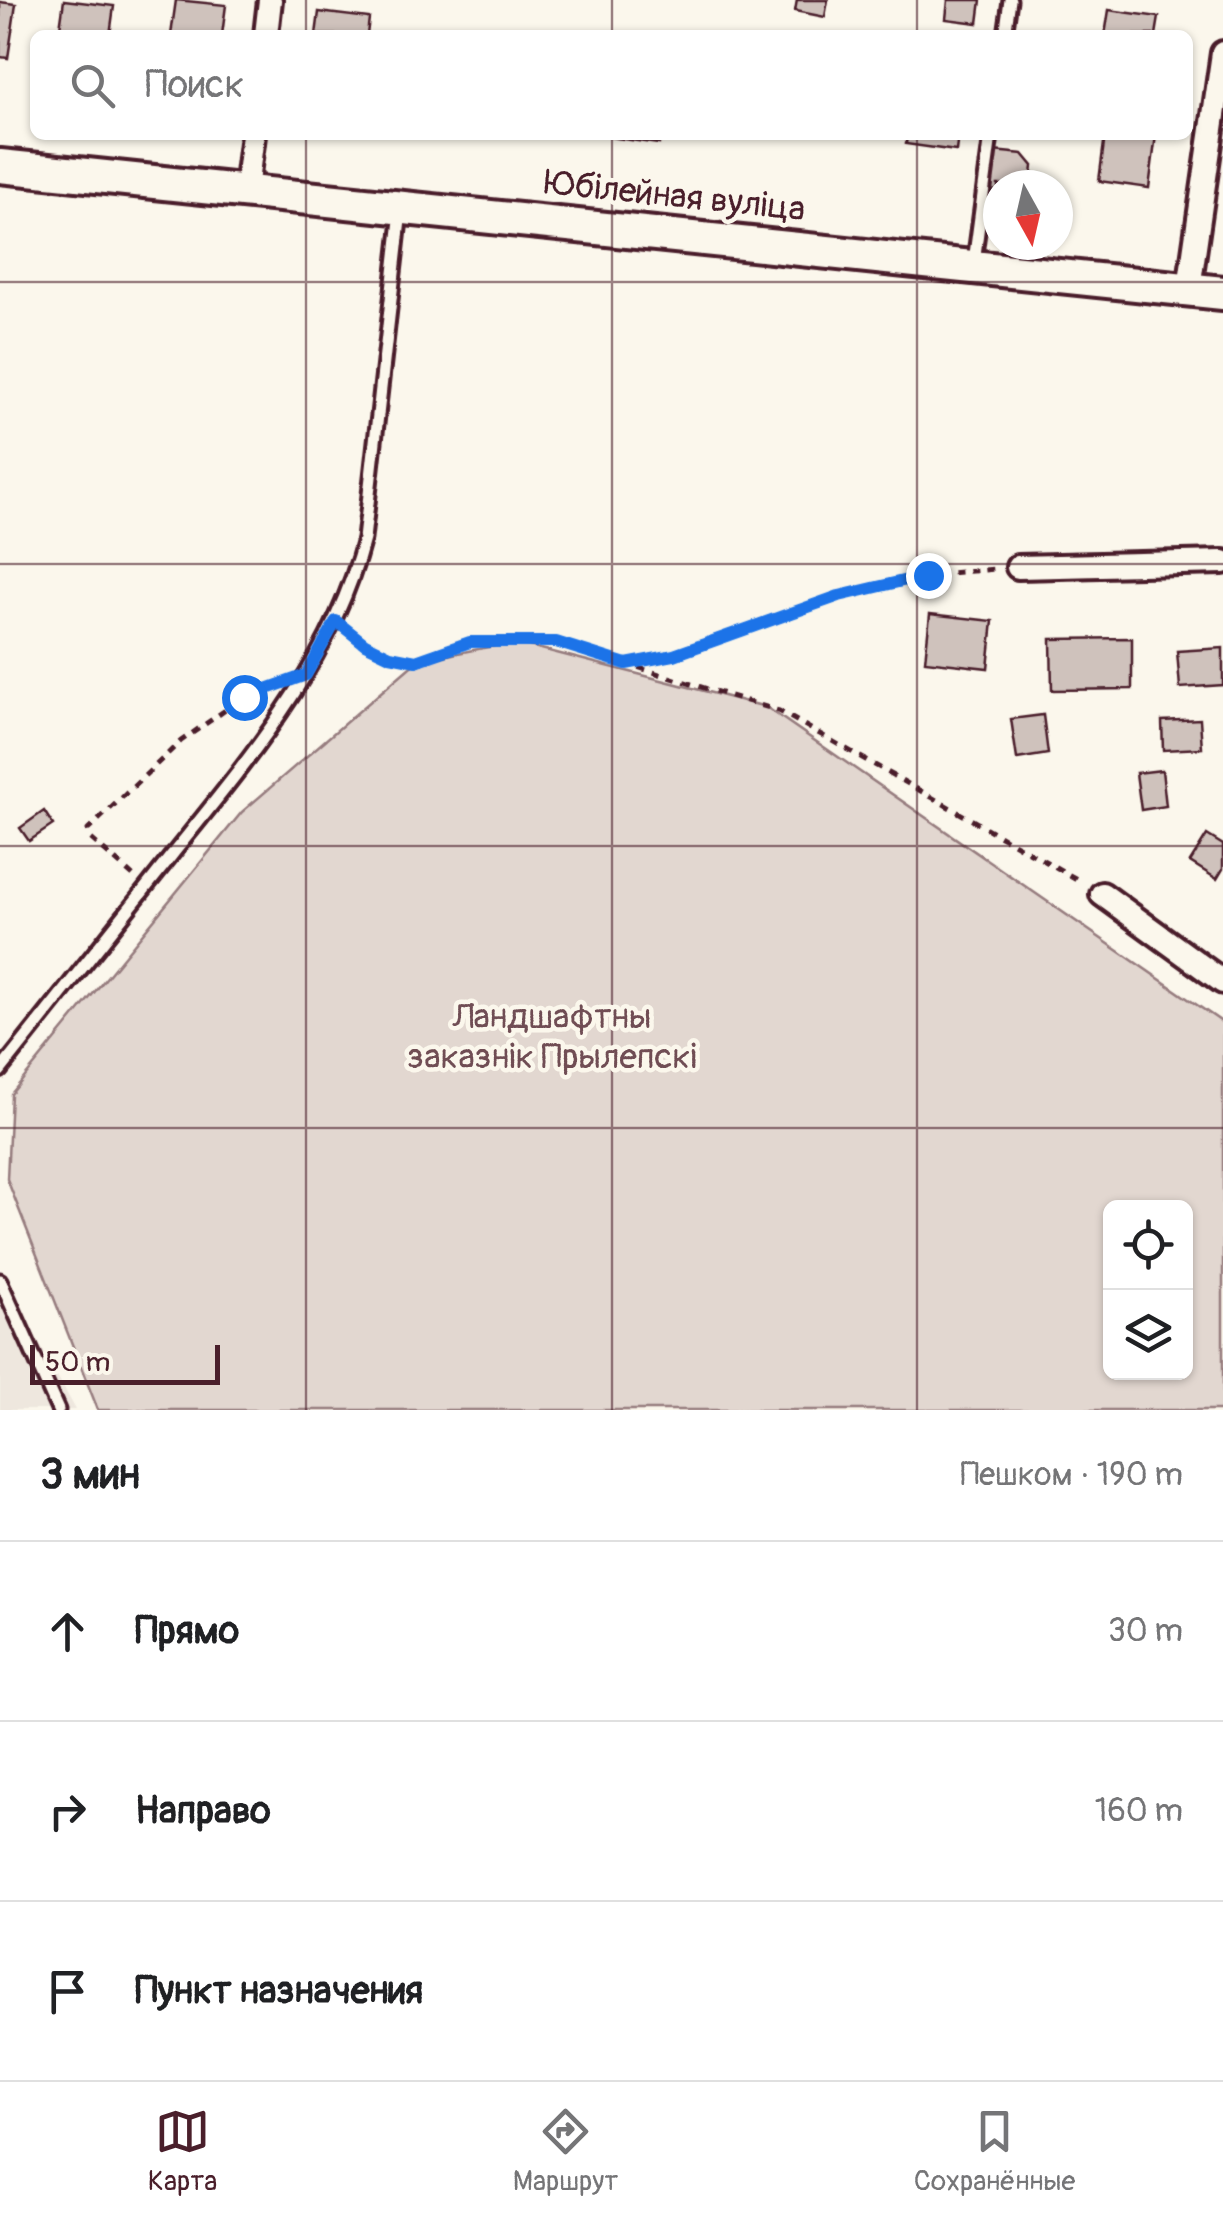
<!DOCTYPE html>
<html lang="ru">
<head>
<meta charset="utf-8">
<style>
  :root { --surface:#fff; --page:#f6f6f6; --text:#202124; --muted:#757577; --line:#e0e0e0; --accent:#4a1f2b }
  body { margin:0; font-family:Pangolin,sans-serif; background:var(--page); color:var(--text) }
  .controls { position:absolute; right:30px; bottom:30px; display:grid; overflow:hidden; border-radius:15px; box-shadow:0 2px 8px #0004 }
  .controls button { width:90px; height:90px; display:grid; place-items:center; padding:0; border:0; border-bottom:2px solid var(--line); background:var(--surface); color:var(--text); font:50px sans-serif }
  .compass { position:absolute; left:983px; top:170px; width:90px; height:90px; border-radius:50%; background:var(--surface); box-shadow:0 2px 8px #0004; rotate:172deg }
  .scale { position:absolute; left:30px; bottom:25px; width:190px; box-sizing:border-box; padding-left:10px; border:5px solid #4a1f2b; border-top:0; font-size:28px; line-height:35px; white-space:nowrap; color:#4a1f2b; -webkit-text-stroke:8px #fbf7ec; paint-order:stroke }
  .stop { position:absolute; width:30px; height:30px; margin:-22px; border:8px solid #1a73e8; border-radius:50%; background:#fff }
  .stop.end { background:#1a73e8; border-color:#fff; box-shadow:0 2px 10px #0008 }
  .list { margin:0; padding:0; list-style:none }
  h2 { display:flex; justify-content:space-between; align-items:center; height:130px; margin:0; padding:0 40px; font-size:42px }
  h2 small { font-size:32px; font-weight:400; color:var(--muted) }
  .list li { display:grid; grid-template-columns:65px 1fr auto; gap:30px; align-items:center; box-sizing:border-box; height:180px; padding:0 40px; border-top:2px solid var(--line) }
  .list b { display:block; font-size:38px; white-space:nowrap }
  .list em { font-size:32px; font-style:normal; color:var(--muted) }
  .icon { flex:none; width:55px; height:55px; fill:none; stroke:currentColor; stroke-width:2; stroke-linecap:round; stroke-linejoin:round }
  .map { position:relative; flex:none; width:1223px; height:1410px; overflow:hidden }
  .search { position:absolute; background:var(--surface); box-shadow:0 2px 8px #0004; left:30px; right:30px; top:30px; height:110px; display:flex; align-items:center; gap:25px; box-sizing:border-box; padding:0 35px; border-radius:15px; color:var(--muted); font-size:38px }
  .sheet { height:670px; background:var(--surface) }
  nav { display:flex; justify-content:space-around; align-items:center; box-sizing:border-box; height:140px; border-top:2px solid var(--line); background:var(--surface); font-size:28px; color:var(--muted) }
  nav a { display:grid; justify-items:center; gap:5px }
  nav .on { color:var(--accent) }
  .map>svg:first-child { display:block }
</style>
</head>
<body>
<div class="map">
<svg width="1223" height="1410" viewBox="0 0 1223 1410">
  <rect width="100%" height="100%" fill="#fbf7ec"/>
  <filter id="ink" filterUnits="userSpaceOnUse"><feTurbulence type="fractalNoise" baseFrequency=".01" numOctaves="2"/><feDisplacementMap in="SourceGraphic" scale="20" xChannelSelector="R" yChannelSelector="G"/><feConvolveMatrix kernelMatrix="1 2 1 2 8 2 1 2 1" color-interpolation-filters="sRGB"/></filter>
  <g filter="url(#ink)">
    <polygon fill="#eee7de" points="0,1273 76,1410 0,1410"/>
    <path fill="#e2d7d0" stroke="#967b7e" stroke-width="2.5" fill-rule="evenodd" d="M514,642L766,707L1223,1023V1410H98L7,1179L11,1094L242,812L417,661ZM1110,1208H1186V1372H1110Z"/>
    <g fill="#cfc2bc" stroke="#4a1f2b" stroke-width="2.5">
      <polygon points="64,0 114,6 110,35 59,35"/>
      <polygon points="176,0 226,5 222,35 171,35"/>
      <polygon points="797,0 828,0 825,17 795,11"/>
      <polygon points="948,0 981,0 978,23 946,19"/>
      <polygon points="0,2 16,4 8,58 0,57"/>
      <polygon points="1109,10 1159,17 1156,35 1105,35"/>
      <polygon points="319,12 369,18 367,35 316,35"/>
      <polygon points="609,135 660,135 659,144 609,137"/>
      <polygon points="907,135 958,135 956,151 906,144"/>
      <polygon points="1105,135 1156,135 1149,188 1099,181"/>
      <polygon points="993,151 1023,154 1033,166 1031,185 998,185 998,191 988,190"/>
      <polygon points="930,614 993,621 988,668 925,661"/>
      <polygon points="1132,638 1132,689 1052,690 1051,639"/>
      <polygon points="1223,648 1223,685 1180,688 1177,651"/>
      <polygon points="1043,715 1048,754 1017,759 1011,719"/>
      <polygon points="1200,719 1202,748 1163,750 1162,721"/>
      <polygon points="1162,770 1166,806 1141,810 1136,773"/>
      <polygon points="44,811 53,825 29,841 20,828"/>
      <polygon points="1207,835 1223,845 1223,869 1217,879 1190,862"/>
    </g>
    <g fill="none" stroke-linecap="round" stroke-linejoin="round">
      <defs>
        <g id="lane">
          <polyline points="1005,35 1010,0"/>
          <polyline points="974,262 991,135"/>
          <path d="M0,1071C57,1000 114,928 171,856C248,760 333,661 364,539L401,211"/>
          <polyline points="0,1280 58,1410"/>
        </g>
        <g id="street">
          <polyline points="266,35 270,0"/>
          <polyline points="246,190 253,135"/>
          <polyline points="1189,288 1223,53"/>
          <polyline points="1018,567 1223,562"/>
          <polyline points="1102,894 1223,982"/>
        </g>
        <polyline id="secondary" points="0,166 1223,293"/>
      </defs>
      <use href="#lane" stroke="#4a1f2b" stroke-width="19"/>
      <use href="#street" stroke="#4a1f2b" stroke-width="30"/>
      <use href="#secondary" stroke="#4a1f2b" stroke-width="40"/>
      <g stroke="#4a1f2b" stroke-width="5" stroke-dasharray="8 8" stroke-linecap="butt">
        <polyline points="349,631 365,644 390,656 417,661 470,643 556,642 779,711 1082,882"/>
        <polyline points="630,663 674,655 839,596 928,575 995,569"/>
        <polyline points="133,876 90,838 88,830 181,741 244,697 279,684"/>
      </g>
      <use href="#lane" stroke="#fbf7ec" stroke-width="11"/>
      <use href="#street" stroke="#fbf7ec" stroke-width="22"/>
      <use href="#secondary" stroke="#fbf7ec" stroke-width="32"/>
    </g>
  </g>
  <g fill="none" stroke-linecap="round" stroke-linejoin="round" filter="url(#ink)">
    <polyline stroke="#1a73e8" stroke-width="12" points="244,697 306,675 336,621 365,644 390,656 416,661 470,642 556,642 626,664 674,655 839,596 928,575"/>
  </g>
  <path fill="none" stroke="#4a1f2b" stroke-width="2.5" stroke-opacity="0.55" d="M306,0V35M612,0V35M917,0V35M306,135V1410M612,135V1410M917,135V1410M0,282H1223M0,564H1223M0,846H1223M0,1128H1223"/>
  <g text-anchor="middle" stroke-width="9" stroke-linejoin="round" paint-order="stroke">
    <g font-size="35" fill="#4a1f2b" stroke="#fbf7ec">
      <text transform="translate(675 195) rotate(6)" y="12">Юбілейная вуліца</text>
    </g>
    <g font-size="35" fill="#704d54" stroke="#fbf7ec">
      <text x="552" y="1028">Ландшафтны<tspan x="552" dy="40">заказнік Прылепскі</tspan></text>
    </g>
  </g>
</svg>
<div class="controls">
<button><svg class="icon" aria-label="locate" viewBox="0 0 24 24"><circle cx="12" cy="12" r="6"/><path d="M12 2v4M12 18v4M2 12h4M18 12h4"/></svg></button>
<button><svg class="icon" aria-label="layers" viewBox="0 0 24 24"><path d="M12 4l9 5-9 5-9-5zM3 14l9 5 9-5"/></svg></button>
</div>
<svg class="compass" viewBox="-18 -18 36 36"><path d="M0-13l5 13h-10z" fill="#e53935"/><path d="M0 13l5-13h-10z" fill="#757577"/></svg>
<div class="scale">50 m</div>
<div class="stop" style="left:244px;top:697px"></div>
<div class="stop end" style="left:928px;top:575px"></div>
<div class="search"><svg class="icon" aria-label="search" viewBox="0 0 24 24"><circle cx="10" cy="10" r="6"/><path d="M15 15l6 6"/></svg>Поиск</div>
</div>
<section class="sheet">
<h2>3 мин<small>Пешком · 190 m</small></h2>
<ul class="list">
<li><svg class="icon" aria-label="ahead" viewBox="0 0 24 24"><path d="M12 20V5M6 11l6-6 6 6"/></svg><div><b>Прямо</b></div><em>30 m</em></li>
<li><svg class="icon" aria-label="right" viewBox="0 0 24 24"><path d="M7 20v-9h11M14 6l5 5-5 5"/></svg><div><b>Направо</b></div><em>160 m</em></li>
<li><svg class="icon" aria-label="arrive" viewBox="0 0 24 24"><path d="M6 21V4h12l-3 4 3 4H6"/></svg><div><b>Пункт назначения</b></div></li>
</ul>
</section>
<nav>
<a class="on"><svg class="icon" aria-label="map" viewBox="0 0 24 24"><path d="M3 6l6-2 6 2 6-2v14l-6 2-6-2-6 2zM9 4v14M15 6v14"/></svg>Карта</a>
<a><svg class="icon" aria-label="directions" viewBox="0 0 24 24"><path d="M12 3l9 9-9 9-9-9zM9 14v-3h6M13 9l2 2-2 2"/></svg>Маршрут</a>
<a><svg class="icon" aria-label="saved" viewBox="0 0 24 24"><path d="M7 4h10v16l-5-4-5 4z"/></svg>Сохранённые</a>
</nav>
</body>
</html>
